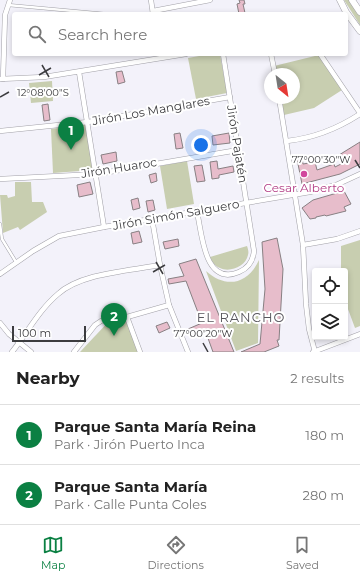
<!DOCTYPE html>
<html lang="en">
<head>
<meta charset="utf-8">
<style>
  :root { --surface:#fff; --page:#f2f2f2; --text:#222; --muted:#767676; --line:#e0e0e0; --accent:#0b8043 }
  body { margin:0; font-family:Montserrat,sans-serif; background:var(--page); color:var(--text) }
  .controls { position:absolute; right:12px; bottom:12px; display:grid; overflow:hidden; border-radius:4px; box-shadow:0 2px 6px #0003 }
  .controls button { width:36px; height:36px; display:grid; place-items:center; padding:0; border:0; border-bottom:1px solid var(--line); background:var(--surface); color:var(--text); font:20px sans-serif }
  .compass { position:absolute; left:264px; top:68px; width:36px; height:36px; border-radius:50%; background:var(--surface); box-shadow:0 2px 6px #0003; rotate:150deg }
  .scale { position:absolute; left:12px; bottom:10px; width:74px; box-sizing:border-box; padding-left:4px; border:2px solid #3c3c3f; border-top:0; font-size:11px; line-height:14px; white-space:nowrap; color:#3c3c3f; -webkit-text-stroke:3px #fff; paint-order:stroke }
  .you { position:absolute; left:201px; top:145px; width:14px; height:14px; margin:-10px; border:3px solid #fff; border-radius:50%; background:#1a73e8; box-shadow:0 0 0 6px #1a73e833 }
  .badge { display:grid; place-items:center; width:26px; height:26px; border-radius:50%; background:var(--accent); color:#fff; font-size:13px; font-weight:700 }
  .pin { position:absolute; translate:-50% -33px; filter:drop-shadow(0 1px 2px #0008) }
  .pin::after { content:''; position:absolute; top:21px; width:14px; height:12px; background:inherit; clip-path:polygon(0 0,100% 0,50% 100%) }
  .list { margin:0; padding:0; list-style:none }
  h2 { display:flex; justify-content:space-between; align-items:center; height:52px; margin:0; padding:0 16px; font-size:17px }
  h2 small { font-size:13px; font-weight:400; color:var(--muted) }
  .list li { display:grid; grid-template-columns:26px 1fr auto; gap:12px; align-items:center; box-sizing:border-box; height:60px; padding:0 16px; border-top:1px solid var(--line) }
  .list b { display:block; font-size:15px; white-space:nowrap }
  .list p { margin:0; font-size:13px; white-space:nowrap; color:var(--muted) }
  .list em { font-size:13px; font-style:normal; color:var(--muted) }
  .icon { flex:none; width:22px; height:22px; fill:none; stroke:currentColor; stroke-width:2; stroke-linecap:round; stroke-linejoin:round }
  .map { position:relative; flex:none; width:360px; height:352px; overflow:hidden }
  .search { position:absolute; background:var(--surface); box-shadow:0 2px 6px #0003; left:12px; right:12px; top:12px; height:44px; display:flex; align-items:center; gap:10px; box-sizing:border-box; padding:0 14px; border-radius:4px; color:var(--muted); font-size:15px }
  .sheet { height:172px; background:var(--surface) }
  nav { display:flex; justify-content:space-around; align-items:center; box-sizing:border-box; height:56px; border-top:1px solid var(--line); background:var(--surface); font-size:11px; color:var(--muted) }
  nav a { display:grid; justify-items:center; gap:2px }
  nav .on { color:var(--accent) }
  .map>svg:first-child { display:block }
</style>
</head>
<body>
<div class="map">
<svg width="360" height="352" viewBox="0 0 360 352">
  <rect width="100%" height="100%" fill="#f3f2fa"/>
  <g fill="#c8ceb0">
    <polygon points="344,0 349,0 360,16 360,25"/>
    <polygon points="210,54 220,54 227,93 196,99 188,58"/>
    <polygon points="319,55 342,90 314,108 284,115 280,98 294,98 294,74 276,74 274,66"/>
    <polygon points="52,81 53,101 31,103 29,83"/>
    <polygon points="87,124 94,170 53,173 51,129"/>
    <polygon points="187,161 194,204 167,209 160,166"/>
    <polygon points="15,182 31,182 32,202 43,202 47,212 20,230 18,227 3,233 0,195 7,195 8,198 15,196"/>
    <polygon points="360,240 360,326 355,328 345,301 345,271 341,271 341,246"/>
    <path d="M247,246C248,249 249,252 248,255C246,266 230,273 220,268C215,266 212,262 210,257Z"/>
    <path d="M259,260L258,343L236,351L206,271C226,289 248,284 259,260Z"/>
    <polygon points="111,319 126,321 138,352 80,352"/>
  </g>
  <g fill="#e7bdcb" stroke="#888083">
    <polygon points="239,0 244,0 245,4 243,4 245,13 239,14 237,4 240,3"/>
    <polygon points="122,71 125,82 118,84 116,72"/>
    <polygon points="48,104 50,120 44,121 42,105"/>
    <polygon points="180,133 183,148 176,149 174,134"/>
    <polygon points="229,133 230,143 213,145 212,136"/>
    <polygon points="360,142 360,164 340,174 302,184 297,159 302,158 303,164 315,162 317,170 334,164 335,167 343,163 339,155"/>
    <polygon points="116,152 117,161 103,164 101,155"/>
    <polygon points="217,161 218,169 233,166 234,172 219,175 219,178 212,179 210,162"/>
    <polygon points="202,165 205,181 197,182 194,166"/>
    <polygon points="156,173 157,181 151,183 149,175"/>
    <polygon points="90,182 93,194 79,197 77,185"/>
    <polygon points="344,191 351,204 344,207 346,211 326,216 325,215 316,217 316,218 310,219 302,208 313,200"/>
    <polygon points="138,198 140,208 133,210 131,200"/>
    <polygon points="153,200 155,210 148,212 146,201"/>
    <polygon points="139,231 142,242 133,244 131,233"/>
    <polygon points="277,238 283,269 279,340 277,340 279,346 264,352 241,352 260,344 265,289 262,242"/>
    <polygon points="178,239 179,246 165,249 163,242"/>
    <polygon points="196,259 234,352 213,352 205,330 194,335 192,331 189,332 188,329 202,323 186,281 169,284 168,279 184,276 179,264"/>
    <polygon points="167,322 170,328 159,333 156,326"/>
  </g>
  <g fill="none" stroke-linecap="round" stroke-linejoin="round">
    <defs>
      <g id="lane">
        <polyline points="8,5 106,14"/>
        <polyline points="0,224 2,239 16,262"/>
      </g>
      <g id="street">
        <polyline points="151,0 153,14"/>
        <polyline points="153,11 210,0"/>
        <polyline points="271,54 275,74"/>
        <polyline points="320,54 360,113"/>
        <polyline points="79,72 104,227"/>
        <polyline points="0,79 44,77 186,54"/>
        <polyline points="3,79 5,15 10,0"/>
        <polyline points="279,98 303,245 306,304 309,329 315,352"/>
        <polyline points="0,131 88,122 230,97"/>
        <path d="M287,141C314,138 337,129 360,114"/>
        <polyline points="0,179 97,174 238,150"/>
        <path d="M197,212C202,233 204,287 239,272C249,268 253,261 254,251L223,54"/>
        <polyline points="152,219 160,265 169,305 188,352"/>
        <polyline points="303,245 337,239 360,231"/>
        <polyline points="0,274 33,251 59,236 104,227 310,192 336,185 360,174"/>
        <polyline points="127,317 140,352"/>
        <polyline points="0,323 9,334 31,352"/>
        <path d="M12,352C27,333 39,310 58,294C81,273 129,271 160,265"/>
        <polyline points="74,352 95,325 101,321 108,318 127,317 169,305"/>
        <polyline points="313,352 360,334"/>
      </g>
      <g id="secondary">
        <polyline points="340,0 346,12 360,31"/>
        <polyline points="352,0 360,12"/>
      </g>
    </defs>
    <use href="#lane" stroke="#a2a1a8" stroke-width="3.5"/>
    <use href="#street" stroke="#a2a1a8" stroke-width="5.5"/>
    <use href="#secondary" stroke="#a2a1a8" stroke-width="7"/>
    <use href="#lane" stroke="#fff" stroke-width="2.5"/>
    <use href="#street" stroke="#fff" stroke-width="4.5"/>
    <use href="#secondary" stroke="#fff" stroke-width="6"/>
  </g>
  <path fill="none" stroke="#3c3c3f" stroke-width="1.5" d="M42,65L49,77M39,75L51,68M0,97L9,92M355,160L360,168M156,262L163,274M153,272L165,265M203,343L208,352"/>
  <circle fill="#d1479c" stroke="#fff" stroke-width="1.5" cx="304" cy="174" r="4"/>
  <g text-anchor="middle" stroke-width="4" stroke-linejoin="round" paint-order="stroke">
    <g font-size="12" fill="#3c3c3f" stroke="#fff">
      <text transform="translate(151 111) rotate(-10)" y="4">Jirón Los Manglares</text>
      <text transform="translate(237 144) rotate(81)" y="4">Jirón Pajatén</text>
      <text transform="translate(119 168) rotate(-9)" y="4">Jirón Huaroc</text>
      <text transform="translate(176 215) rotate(-10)" y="4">Jirón Simón Salguero</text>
    </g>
    <g font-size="12" fill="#b23c85" stroke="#fff">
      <text x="304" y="192">Cesar Alberto</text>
    </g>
    <g font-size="13" letter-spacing="1" fill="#58565d" stroke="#fff">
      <text x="241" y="322">EL RANCHO</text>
    </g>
  </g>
  <g font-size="10" text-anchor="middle" fill="#3c3c3f" stroke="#fff" stroke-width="4" stroke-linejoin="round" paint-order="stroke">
    <text x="43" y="96">12°08'00"S</text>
    <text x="321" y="163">77°00'30"W</text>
    <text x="203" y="337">77°00'20"W</text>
  </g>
</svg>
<div class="controls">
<button><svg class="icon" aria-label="locate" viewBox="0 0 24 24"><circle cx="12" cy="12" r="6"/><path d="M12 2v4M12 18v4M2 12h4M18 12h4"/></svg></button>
<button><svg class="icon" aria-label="layers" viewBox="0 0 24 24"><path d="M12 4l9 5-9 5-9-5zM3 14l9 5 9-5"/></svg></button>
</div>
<svg class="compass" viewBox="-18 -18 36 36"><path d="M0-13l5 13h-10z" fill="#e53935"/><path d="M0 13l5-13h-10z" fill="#767676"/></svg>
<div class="scale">100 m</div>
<div class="you"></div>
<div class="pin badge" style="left:71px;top:150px">1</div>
<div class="pin badge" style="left:114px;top:336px">2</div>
<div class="search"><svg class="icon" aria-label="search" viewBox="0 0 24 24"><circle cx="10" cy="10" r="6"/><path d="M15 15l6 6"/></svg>Search here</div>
</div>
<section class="sheet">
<h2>Nearby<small>2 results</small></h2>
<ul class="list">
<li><span class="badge">1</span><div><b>Parque Santa María Reina</b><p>Park · Jirón Puerto Inca</p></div><em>180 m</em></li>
<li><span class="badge">2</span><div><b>Parque Santa María</b><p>Park · Calle Punta Coles</p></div><em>280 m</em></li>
</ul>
</section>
<nav>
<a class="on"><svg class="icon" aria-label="map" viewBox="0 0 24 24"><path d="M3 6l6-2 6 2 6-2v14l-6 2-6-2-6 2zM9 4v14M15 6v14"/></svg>Map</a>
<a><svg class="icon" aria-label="directions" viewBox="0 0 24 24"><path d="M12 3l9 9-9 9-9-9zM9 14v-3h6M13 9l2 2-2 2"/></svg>Directions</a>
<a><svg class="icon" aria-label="saved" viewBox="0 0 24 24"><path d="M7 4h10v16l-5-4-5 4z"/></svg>Saved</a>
</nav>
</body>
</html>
